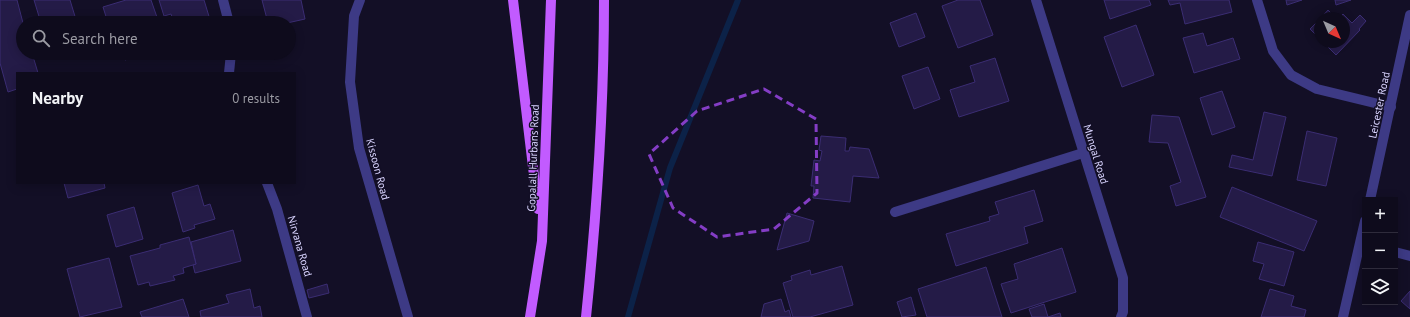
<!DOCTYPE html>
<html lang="en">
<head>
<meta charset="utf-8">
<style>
  :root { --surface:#0e0b1c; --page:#171425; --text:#f1f3f6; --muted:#9b9ba3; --line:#2e2b3b }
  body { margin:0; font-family:"PT Sans",sans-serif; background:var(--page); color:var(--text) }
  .controls { position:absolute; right:12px; bottom:12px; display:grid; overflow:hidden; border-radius:0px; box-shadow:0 2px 10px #0003 }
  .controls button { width:36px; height:36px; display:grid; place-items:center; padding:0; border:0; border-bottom:1px solid var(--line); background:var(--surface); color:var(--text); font:20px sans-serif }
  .compass { position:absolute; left:1314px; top:12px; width:36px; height:36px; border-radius:50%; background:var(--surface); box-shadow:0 2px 10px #0003; rotate:136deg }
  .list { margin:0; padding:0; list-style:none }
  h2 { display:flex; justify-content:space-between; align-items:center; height:52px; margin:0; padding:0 16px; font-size:17px }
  h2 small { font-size:13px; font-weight:400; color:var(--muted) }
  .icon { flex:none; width:22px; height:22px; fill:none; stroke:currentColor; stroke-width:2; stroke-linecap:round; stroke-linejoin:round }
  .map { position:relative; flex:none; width:1410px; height:317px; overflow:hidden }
  .search { position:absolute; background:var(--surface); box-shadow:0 2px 10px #0003; left:16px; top:16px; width:280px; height:44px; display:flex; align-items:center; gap:10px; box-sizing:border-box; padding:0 14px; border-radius:22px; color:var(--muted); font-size:15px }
  .panel { position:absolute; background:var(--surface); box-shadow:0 2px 10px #0003; left:16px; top:72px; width:280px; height:112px; border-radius:0px }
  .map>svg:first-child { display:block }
</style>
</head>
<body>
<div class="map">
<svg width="1410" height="317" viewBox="0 0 1410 317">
  <rect width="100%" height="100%" fill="#130f26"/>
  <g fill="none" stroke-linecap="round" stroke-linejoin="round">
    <polyline stroke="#0c2248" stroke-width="6" points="628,317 670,168 738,0"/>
  </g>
  <g fill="#241b47" stroke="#3b2d73">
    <polygon points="0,0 17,0 23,23 23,53 32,53 38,73 17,73 17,89 8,92 0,63"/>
    <polygon points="34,0 70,0 77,23 41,23"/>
    <polygon points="126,0 151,0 159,23 108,23 103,7"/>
    <polygon points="159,0 204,0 211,23 174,23 171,14 164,16"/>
    <polygon points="262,0 301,0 305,19 287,23 268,23"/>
    <polygon points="958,0 980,0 993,35 958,48 942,6"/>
    <polygon points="1104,0 1149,0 1151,5 1110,19"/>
    <polygon points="1168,0 1229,0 1232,12 1185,24 1180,3 1170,5"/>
    <polygon points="1286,0 1302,0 1287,5"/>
    <polygon points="1335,0 1351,0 1336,5"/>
    <polygon points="1328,10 1336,18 1321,18"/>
    <polygon points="916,13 925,37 899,47 890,23"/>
    <polygon points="1343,14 1352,23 1360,15 1366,21 1359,29 1360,30 1336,55 1323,42 1344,42 1344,18 1339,18"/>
    <polygon points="1320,19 1320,39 1310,29"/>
    <polygon points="1136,25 1154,75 1122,87 1104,37"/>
    <polygon points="1203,33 1207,46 1233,38 1240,59 1194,73 1183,38"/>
    <polygon points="123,53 139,53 140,55 125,60"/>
    <polygon points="995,58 1009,101 959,117 950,90 975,82 970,66"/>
    <polygon points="928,67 940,99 914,109 902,76"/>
    <polygon points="1222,91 1235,127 1212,135 1200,98"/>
    <polygon points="1264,112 1286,117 1272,176 1229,167 1232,155 1253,160"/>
    <polygon points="1152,115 1179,117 1206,197 1176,206 1170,186 1181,182 1168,143 1149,142"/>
    <polygon points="1307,131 1337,138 1326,186 1297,180"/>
    <polygon points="821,136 846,138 845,151 849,151 850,147 869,149 879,178 853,176 850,202 813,198 814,186 811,186 814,160 820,161 822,151 819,150"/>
    <polygon points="64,183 104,183 105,188 68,198"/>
    <polygon points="198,185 204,206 210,204 215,219 194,225 195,228 183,232 172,193"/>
    <polygon points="1232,187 1317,221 1304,251 1220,217"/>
    <polygon points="1034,190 1043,221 1024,227 1028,243 956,266 946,234 990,221 989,217 999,214 995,202"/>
    <polygon points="134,207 143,239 116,247 107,215"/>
    <polygon points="787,213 814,221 809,241 777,250"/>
    <polygon points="233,230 241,261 195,273 193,265 196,264 191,242"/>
    <polygon points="189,237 196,264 183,268 184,273 173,276 175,280 150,286 149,282 138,285 130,256 160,248 160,245"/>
    <polygon points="1258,242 1294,252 1284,286 1259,279 1264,264 1253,261"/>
    <polygon points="1062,248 1076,292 1011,313 1001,284 1018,279 1014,264"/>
    <polygon points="109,258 122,307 80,317 67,269"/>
    <polygon points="842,266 853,305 810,317 793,317 783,283 792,280 791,276 810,270 811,275"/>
    <polygon points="986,267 1002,317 927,317 918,289"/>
    <polygon points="327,284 329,293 309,298 307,290"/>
    <polygon points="250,289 254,308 260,306 262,317 201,317 200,311 229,303 226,295"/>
    <polygon points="1270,289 1294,296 1291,306 1306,310 1304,317 1261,317"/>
    <polygon points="1410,291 1410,309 1401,301"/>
    <polygon points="911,297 916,315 902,317 897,302"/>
    <polygon points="183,299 189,317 142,317 140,312"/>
    <polygon points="781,299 785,312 789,310 791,317 761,317 764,304"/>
    <polygon points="1044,304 1048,317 1060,313 1061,317 1032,317 1029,309"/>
  </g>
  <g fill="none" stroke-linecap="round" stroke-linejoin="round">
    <polyline stroke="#3d3a85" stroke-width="10" points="895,212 1083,153"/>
    <g stroke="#3d3a85" stroke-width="10">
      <polyline points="223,0 229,23"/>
      <polyline points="360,0 354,16 350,82 359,148 408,317"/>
      <polyline points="1036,0 1123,278 1123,312 1121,317"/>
      <polyline points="1257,0 1273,51 1291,75 1317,89 1391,107"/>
      <polyline points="229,73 231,53"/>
      <polyline points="267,183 277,209 307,317"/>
      <polyline points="1370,200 1410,15"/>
      <polyline points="1395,252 1410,256"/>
      <polyline points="1343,317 1365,221"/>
    </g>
    <g stroke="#c25bff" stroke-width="10">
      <polyline points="513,0 538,209"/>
      <polyline points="530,317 542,241 551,0"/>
      <path d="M586,317C597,211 604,106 604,0"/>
    </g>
  </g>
  <path fill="none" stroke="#843dc5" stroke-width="3" stroke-dasharray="8 5" stroke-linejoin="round" d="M764,89L816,119L817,193L774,229L717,237L673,208L649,154L697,111Z"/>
  <g text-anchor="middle" stroke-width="3" stroke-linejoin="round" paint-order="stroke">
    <g font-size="11" fill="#d9d4ff" stroke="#130f26">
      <text transform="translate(1379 105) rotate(-78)" y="4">Leicester Road</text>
      <text transform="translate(1096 154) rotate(73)" y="4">Mungal Road</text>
      <text transform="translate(533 158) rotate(-88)" y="4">Gopalall Hurbans Road</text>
      <text transform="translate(378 169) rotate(75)" y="4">Kissoon Road</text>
      <text transform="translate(300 246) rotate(74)" y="4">Nirvana Road</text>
    </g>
  </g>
</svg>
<div class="controls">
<button>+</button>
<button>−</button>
<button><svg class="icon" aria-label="layers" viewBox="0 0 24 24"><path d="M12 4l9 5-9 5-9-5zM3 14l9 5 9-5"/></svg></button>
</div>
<svg class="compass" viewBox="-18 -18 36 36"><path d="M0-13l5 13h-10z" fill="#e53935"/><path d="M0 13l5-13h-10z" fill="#9b9ba3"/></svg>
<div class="search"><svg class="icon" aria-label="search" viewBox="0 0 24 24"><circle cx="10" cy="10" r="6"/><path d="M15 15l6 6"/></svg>Search here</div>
<section class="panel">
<h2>Nearby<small>0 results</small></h2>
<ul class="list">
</ul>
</section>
</div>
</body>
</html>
